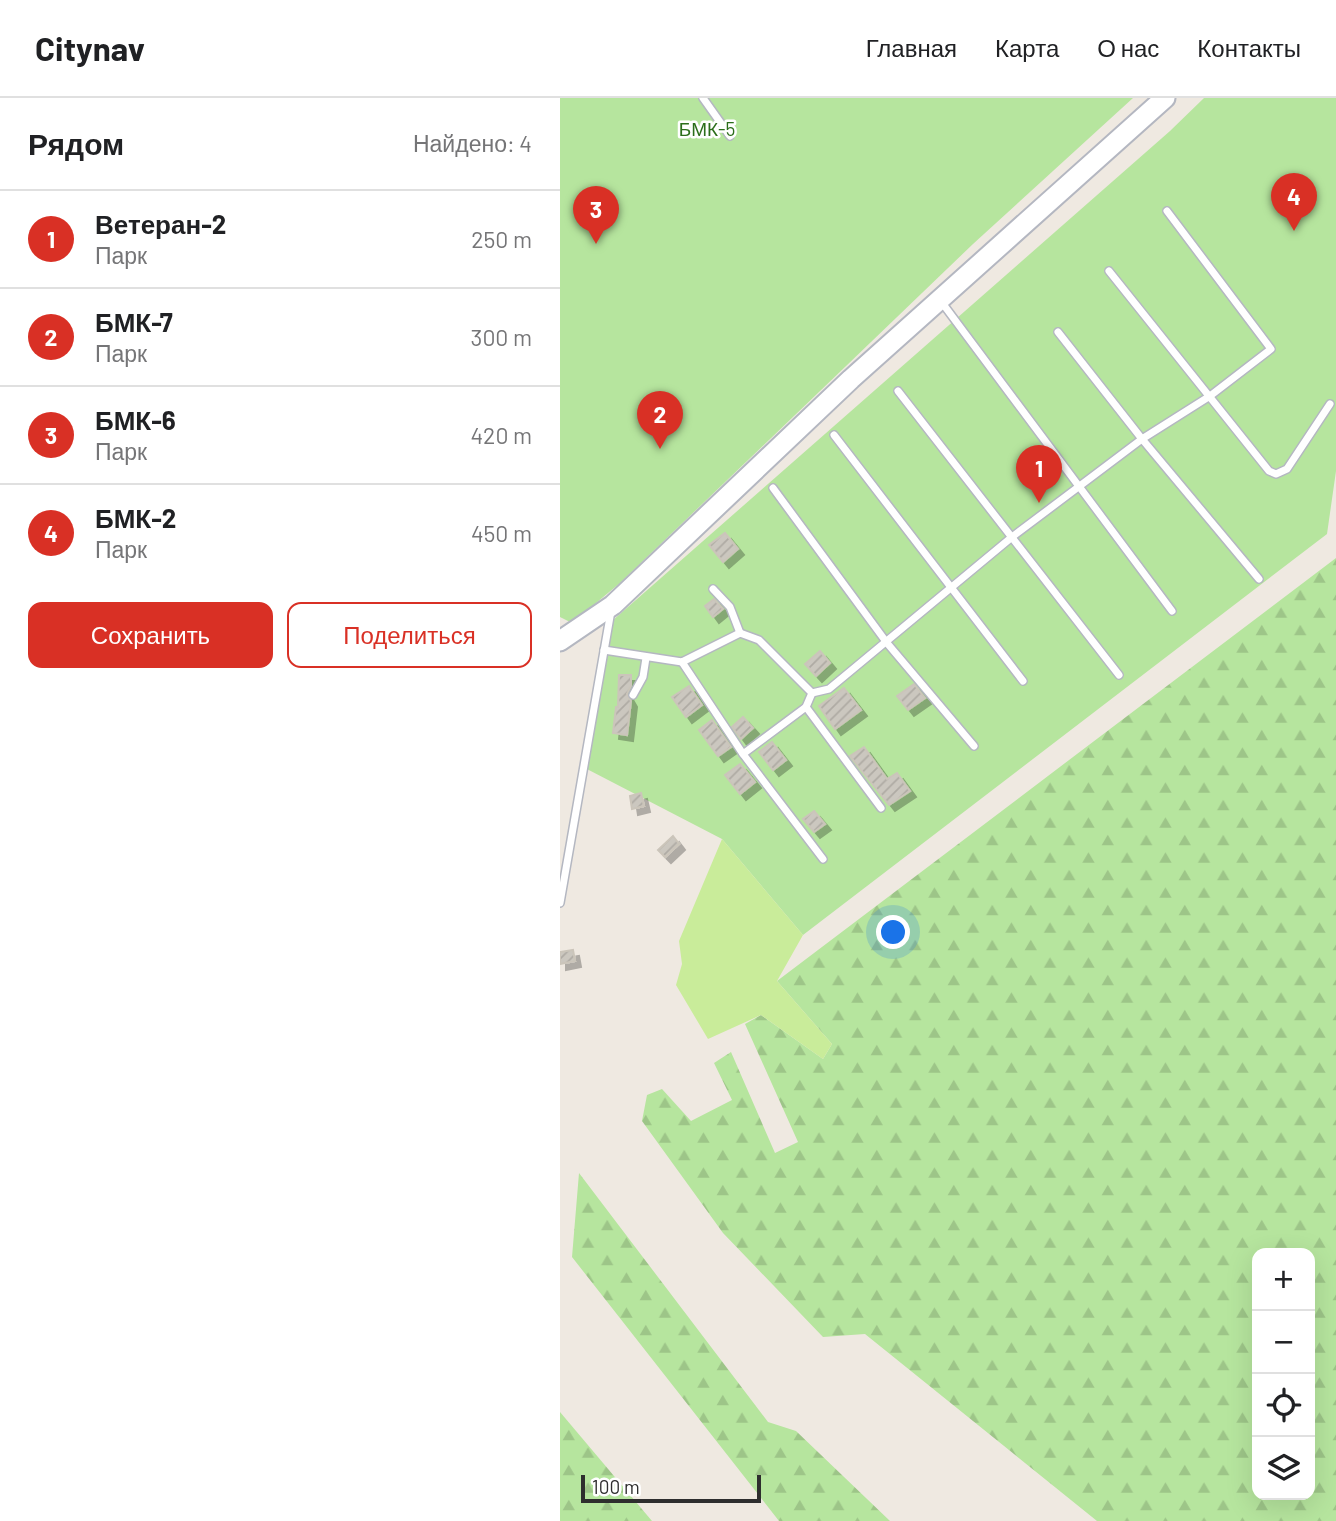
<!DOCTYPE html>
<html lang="ru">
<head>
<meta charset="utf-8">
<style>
  :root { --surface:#fff; --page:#f2f2f2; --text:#202124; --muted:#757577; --line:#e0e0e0; --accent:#d93025 }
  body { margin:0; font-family:Barlow,sans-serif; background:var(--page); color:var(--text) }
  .controls { position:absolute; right:21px; bottom:21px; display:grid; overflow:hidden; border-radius:14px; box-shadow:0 7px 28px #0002 }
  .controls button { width:63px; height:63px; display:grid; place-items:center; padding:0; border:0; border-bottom:2px solid var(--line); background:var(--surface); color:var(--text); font:35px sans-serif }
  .scale { position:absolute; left:21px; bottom:18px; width:180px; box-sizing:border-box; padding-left:7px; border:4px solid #2e2e2e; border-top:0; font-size:19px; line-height:24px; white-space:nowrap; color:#2e2e2e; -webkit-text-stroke:5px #fff; paint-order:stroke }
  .you { position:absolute; left:334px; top:835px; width:24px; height:24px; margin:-18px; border:5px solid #fff; border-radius:50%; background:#1a73e8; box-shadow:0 0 0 10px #1a73e833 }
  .badge { display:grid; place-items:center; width:46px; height:46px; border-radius:50%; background:var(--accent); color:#fff; font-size:23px; font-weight:700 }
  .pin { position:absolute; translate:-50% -58px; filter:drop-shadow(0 2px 4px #0008) }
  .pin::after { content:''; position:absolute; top:37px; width:24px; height:21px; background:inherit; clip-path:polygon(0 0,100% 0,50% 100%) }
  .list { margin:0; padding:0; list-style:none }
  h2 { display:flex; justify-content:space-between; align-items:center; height:91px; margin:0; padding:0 28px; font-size:30px }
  h2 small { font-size:23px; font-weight:400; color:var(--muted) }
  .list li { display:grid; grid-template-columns:46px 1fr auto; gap:21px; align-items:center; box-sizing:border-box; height:98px; padding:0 28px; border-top:2px solid var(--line) }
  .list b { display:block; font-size:26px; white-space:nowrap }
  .list p { margin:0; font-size:23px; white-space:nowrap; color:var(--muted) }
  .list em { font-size:23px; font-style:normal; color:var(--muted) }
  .actions { display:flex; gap:14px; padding:21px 28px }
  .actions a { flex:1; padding:16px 0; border:2px solid var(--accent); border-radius:14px; text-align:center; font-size:24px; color:var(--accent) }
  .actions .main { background:var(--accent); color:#fff }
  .icon { flex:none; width:38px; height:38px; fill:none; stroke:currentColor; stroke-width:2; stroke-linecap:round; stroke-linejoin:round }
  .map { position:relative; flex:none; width:776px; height:1423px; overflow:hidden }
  header { display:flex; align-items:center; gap:42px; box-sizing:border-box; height:98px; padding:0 35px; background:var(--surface); border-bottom:2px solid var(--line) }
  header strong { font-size:33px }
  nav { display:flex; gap:38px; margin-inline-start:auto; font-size:24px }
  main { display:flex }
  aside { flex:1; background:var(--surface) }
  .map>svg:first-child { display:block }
</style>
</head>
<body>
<header>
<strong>Citynav</strong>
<nav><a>Главная</a><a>Карта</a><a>О нас</a><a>Контакты</a></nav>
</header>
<main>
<aside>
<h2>Рядом<small>Найдено: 4</small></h2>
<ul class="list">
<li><span class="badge">1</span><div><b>Ветеран-2</b><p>Парк</p></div><em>250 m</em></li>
<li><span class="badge">2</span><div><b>БМК-7</b><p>Парк</p></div><em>300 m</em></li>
<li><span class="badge">3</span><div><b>БМК-6</b><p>Парк</p></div><em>420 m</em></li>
<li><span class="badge">4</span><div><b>БМК-2</b><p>Парк</p></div><em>450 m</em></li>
</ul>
<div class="actions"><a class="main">Сохранить</a><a>Поделиться</a></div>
</aside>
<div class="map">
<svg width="776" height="1423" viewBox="0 0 776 1423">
  <defs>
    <pattern id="forest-firs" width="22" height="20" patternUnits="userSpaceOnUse" patternTransform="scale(1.75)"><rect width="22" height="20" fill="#b6e59e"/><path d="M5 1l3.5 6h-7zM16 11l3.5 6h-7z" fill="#9dc588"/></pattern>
    <pattern id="building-hatch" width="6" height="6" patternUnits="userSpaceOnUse" patternTransform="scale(1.75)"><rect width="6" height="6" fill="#cbc7bf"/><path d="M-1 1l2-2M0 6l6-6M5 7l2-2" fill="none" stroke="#afaba4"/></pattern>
    <filter id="shadow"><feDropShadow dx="6" dy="6" stdDeviation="0" flood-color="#0004"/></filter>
  </defs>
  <rect width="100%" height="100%" fill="#efe9e1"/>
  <g fill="url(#forest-firs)" fill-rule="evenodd">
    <path d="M776,460V1423H537L305,1236L263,1239L163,1135L82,1023L87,997L102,991L131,1023L172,1002L154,965L171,954L215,1055L238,1044L185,926L201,917L263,961L272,946L217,883ZM697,1155H750V1397H697Z"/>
    <polygon points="19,1075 208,1324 236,1333 330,1423 219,1423 12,1159"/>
    <polygon points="0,1314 92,1423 0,1423"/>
  </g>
  <g fill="#b6e59e">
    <polygon points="0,0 573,0 413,146 60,485 12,525 0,519"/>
    <polygon points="644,0 776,0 776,373 767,436 243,837 162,741 23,669 44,530 610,33"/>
  </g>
  <polygon fill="#c9ec9a" points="162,741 243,837 217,883 272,946 263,961 201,917 148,941 116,887 122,866 119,843"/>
  <g fill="url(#building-hatch)" stroke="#cbc5ba" stroke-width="2" filter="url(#shadow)">
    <polygon points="165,435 178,451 163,464 149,447"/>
    <polygon points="154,501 163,511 153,519 145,508"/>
    <polygon points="260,553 270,565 256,578 245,566"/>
    <polygon points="59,577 71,577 71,588 67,596 71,603 67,637 53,635 56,609 58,609"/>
    <polygon points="354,586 365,600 348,612 337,598"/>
    <polygon points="129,588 142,607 126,619 112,599"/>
    <polygon points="284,590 301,612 275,631 259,608"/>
    <polygon points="183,619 193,630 181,641 172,629"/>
    <polygon points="152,622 171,649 158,658 139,632"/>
    <polygon points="212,644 226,662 213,672 199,654"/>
    <polygon points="304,649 327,681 337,675 350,693 329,707 290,658"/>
    <polygon points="180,666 195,684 180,696 165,677"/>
    <polygon points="81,695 84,708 72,711 70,698"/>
    <polygon points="254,713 265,726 254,734 243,721"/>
    <polygon points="113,738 119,746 105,759 98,752"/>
    <polygon points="13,852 15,863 0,866 0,854"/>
  </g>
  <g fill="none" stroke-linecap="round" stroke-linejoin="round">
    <defs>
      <g id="service">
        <polyline points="143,0 170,38"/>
        <polyline points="549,173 709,373 716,376 727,371 770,306"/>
        <polyline points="380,202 612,513"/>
        <polyline points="498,234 582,341 699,481"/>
        <polyline points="338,293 559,577"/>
        <polyline points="274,337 463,583"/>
        <polyline points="213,390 327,545 414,648"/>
        <polyline points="153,491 170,509 180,535"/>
        <polyline points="44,552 122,564 180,535 199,542 252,595 269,591 452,439 582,341 650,298 711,251 607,113"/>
        <polyline points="122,564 183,656 263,761"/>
        <polyline points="73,597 83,579 86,560"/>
        <polyline points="246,609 321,710"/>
        <polyline points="183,656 246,609 252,595"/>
        <polyline points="0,805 51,513"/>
      </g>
      <polyline id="secondary" points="0,543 53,507 291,281 605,0"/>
    </defs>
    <use href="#service" stroke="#b4b7c1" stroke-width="10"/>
    <use href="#secondary" stroke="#b4b7c1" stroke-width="23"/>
    <use href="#service" stroke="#fff" stroke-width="7"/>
    <use href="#secondary" stroke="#fff" stroke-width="19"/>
  </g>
  <g text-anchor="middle" stroke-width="5" stroke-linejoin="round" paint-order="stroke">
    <g font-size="19" fill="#2c6e1b" stroke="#fff">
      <text x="147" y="38">БМК-5</text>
    </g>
  </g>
</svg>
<div class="controls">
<button>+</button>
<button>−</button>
<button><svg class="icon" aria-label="locate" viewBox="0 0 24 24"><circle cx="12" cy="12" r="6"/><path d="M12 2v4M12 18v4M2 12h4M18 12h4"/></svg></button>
<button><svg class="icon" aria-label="layers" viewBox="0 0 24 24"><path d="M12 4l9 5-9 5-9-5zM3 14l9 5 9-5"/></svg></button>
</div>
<div class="scale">100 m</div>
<div class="you"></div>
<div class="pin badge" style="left:479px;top:405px">1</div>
<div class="pin badge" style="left:100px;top:351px">2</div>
<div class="pin badge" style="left:36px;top:146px">3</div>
<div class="pin badge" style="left:734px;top:133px">4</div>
</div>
</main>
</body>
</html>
